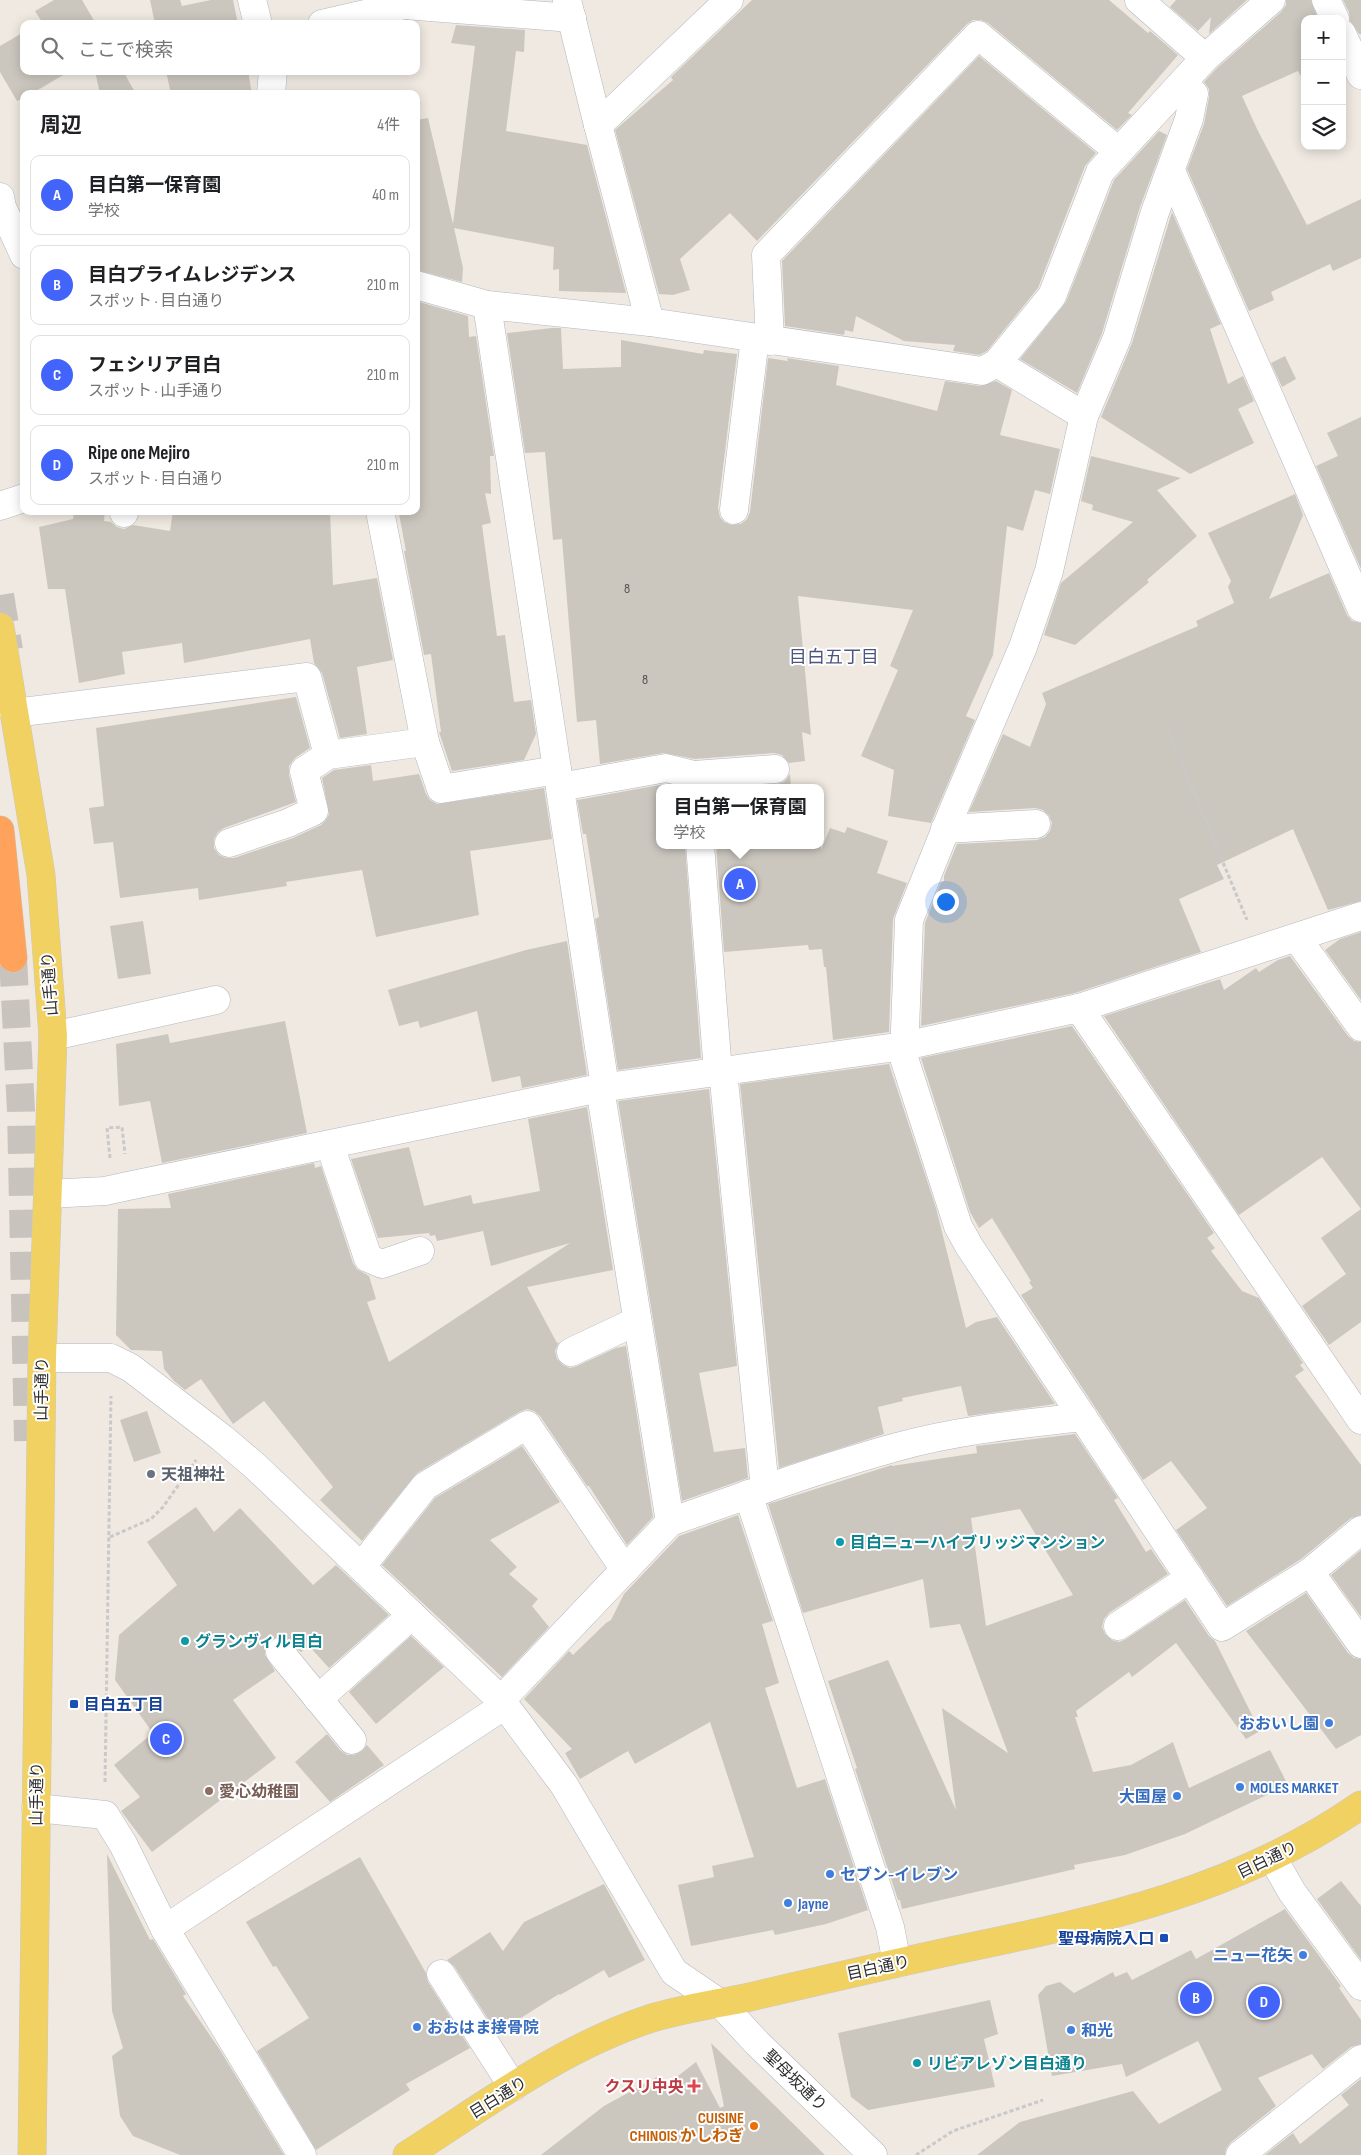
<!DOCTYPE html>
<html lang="ja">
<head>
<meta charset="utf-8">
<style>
  :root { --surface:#fff; --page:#f2f2f2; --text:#202124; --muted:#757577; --line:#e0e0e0; --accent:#4264fb }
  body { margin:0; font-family:"Sofia Sans Condensed","Noto Sans JP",sans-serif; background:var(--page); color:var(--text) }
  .controls { position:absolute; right:15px; top:15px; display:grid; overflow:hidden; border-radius:10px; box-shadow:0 2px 12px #0003 }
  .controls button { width:45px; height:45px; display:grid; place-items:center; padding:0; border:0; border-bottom:1px solid var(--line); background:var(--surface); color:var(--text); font:25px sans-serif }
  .you { position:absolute; left:945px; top:901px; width:18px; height:18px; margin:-12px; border:4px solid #fff; border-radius:50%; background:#1a73e8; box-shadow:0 0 0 8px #1a73e833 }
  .badge { display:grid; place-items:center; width:32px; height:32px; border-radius:50%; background:var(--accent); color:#fff; font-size:16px; font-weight:700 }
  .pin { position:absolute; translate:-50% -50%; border:2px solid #fff; box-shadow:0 1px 5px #0006 }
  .popup { position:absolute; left:656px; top:784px; width:168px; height:65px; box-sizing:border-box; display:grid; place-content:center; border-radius:10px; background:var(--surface); filter:drop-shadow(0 1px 4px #0005); font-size:16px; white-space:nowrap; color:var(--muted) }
  .popup b { font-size:19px; color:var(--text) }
  .popup::after { content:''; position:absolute; left:50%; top:100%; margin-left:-10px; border:10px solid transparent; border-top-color:var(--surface) }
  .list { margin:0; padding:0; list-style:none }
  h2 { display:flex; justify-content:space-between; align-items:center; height:65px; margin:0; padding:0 20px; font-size:21px }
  h2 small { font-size:16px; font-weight:400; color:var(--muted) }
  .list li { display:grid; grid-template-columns:32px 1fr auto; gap:15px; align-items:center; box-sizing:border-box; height:80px; margin:0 10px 10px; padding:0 10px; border:1px solid var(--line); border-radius:10px }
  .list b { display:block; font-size:19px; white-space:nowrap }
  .list p { margin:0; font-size:16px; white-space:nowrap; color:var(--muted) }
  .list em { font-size:16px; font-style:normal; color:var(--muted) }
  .icon { flex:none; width:28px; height:28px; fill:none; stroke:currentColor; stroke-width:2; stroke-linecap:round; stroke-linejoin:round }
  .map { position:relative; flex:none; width:1361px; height:2155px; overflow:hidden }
  .search { position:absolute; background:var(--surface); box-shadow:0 2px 12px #0003; left:20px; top:20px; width:400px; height:55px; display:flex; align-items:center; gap:12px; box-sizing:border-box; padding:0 18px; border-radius:10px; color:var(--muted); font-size:19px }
  .panel { position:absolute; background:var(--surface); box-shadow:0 2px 12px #0003; left:20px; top:90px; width:400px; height:425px; border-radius:10px }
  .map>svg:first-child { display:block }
</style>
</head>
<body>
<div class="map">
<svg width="1361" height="2155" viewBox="0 0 1361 2155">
  <rect width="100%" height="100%" fill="#efe9e1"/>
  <g fill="#cbc7bf" fill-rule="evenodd">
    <polygon points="54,0 82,0 96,24 39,24 42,22 35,11"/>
    <polygon points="150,0 180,0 182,6 211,0 233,0 238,24 155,24"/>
    <polygon points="752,0 1109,0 1148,33 1150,31 1178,55 1128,113 1132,115 1117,130 988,23 981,20 973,20 967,24 757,241 730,213 680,259 690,290 673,295 659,294 615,130 673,80 671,77"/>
    <polygon points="1176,0 1247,0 1209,34 1211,17 1198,31 1170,7"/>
    <polygon points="1286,0 1311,0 1318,19 1305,19 1305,83 1298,71 1242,96 1258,131 1307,225 1361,199 1361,258 1333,271 1330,264 1271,292 1274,300 1249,311 1187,169 1204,124 1209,97 1209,89 1204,82 1216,69 1281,12 1286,5"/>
    <polygon points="1343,0 1361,0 1361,34 1359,34 1350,21 1349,12"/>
    <polygon points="456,25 525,30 524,52 516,51 506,131 587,145 626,293 559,291 559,269 553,270 554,247 454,228 463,268 462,282 416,270 416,120 428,118 453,224 475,46 451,43"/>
    <polygon points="24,32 24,71 70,71 31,94 24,94 24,98 17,101 0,72 0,46"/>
    <polygon points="979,56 1096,153 1085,166 1038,288 987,351 979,355 953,351 955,345 904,341 856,316 853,332 845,330 844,335 785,326 782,261"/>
    <polygon points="95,71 123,71 136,94 100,94"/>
    <polygon points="166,71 248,71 252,94 171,94"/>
    <polygon points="1159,131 1167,135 1140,207 1102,333 1077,393 1020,359 1066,302 1114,180"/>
    <polygon points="1172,212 1221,324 1210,329 1228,384 1243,376 1254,401 1238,409 1254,443 1190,474 1101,417 1132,343"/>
    <polygon points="416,301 468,316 469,337 476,336 494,456 490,456 491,494 485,493 491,523 482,525 497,636 505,635 514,702 531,700 536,734 524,760 452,771 439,732 441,732 431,654 424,655 404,551 406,551 399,514 416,511"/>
    <polygon points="552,328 561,328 563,369 621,367 621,340 703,354 704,350 737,354 718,508 720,517 724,522 732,525 741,524 747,519 750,512 768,358 788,361 787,358 839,366 836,385 937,411 945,381 980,386 996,381 1012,390 1000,435 1060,449 1050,494 1035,490 1023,531 1007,526 993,655 966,716 975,720 931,823 888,816 894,770 861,756 898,670 890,666 913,610 798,596 811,735 802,732 805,761 789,763 782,755 774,753 695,759 664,753 600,764 596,720 577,722 562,539 553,540 545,452 525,453 507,333"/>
    <polygon points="1285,356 1296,379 1282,387 1271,363"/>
    <polygon points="1361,417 1361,569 1316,466 1338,456 1327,433"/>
    <polygon points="1091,456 1181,478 1157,490 1197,536 1147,580 1149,582 1075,645 1044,635 1061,583 1133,522 1092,510 1093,505 1081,501"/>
    <polygon points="1295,494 1303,515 1269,599 1329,573 1347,615 1352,621 1361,623 1361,901 1328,910 1293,829 1217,865 1224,879 1179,899 1201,952 1075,993 921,1026 925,923 941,882 944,881 944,876 957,844 1037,840 1045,837 1050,831 1052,823 1049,816 1043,810 1035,808 969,812 1003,734 1030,747 1046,704 1042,693 1198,626 1196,621 1234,603 1228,587 1231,581 1208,533"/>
    <polygon points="74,511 105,511 104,521 111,522 117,527 124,529 133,525 170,531 173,511 330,511 333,585 377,578 393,660 357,667 367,734 340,738 322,673 314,663 310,639 184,663 182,643 122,652 125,674 79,683 65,589 48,589 39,527 73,519"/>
    <polygon points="296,697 310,748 295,758 289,766 289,775 296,802 224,828 218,832 214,839 214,848 219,855 226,858 234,858 293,838 321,825 326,820 329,814 322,778 334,770 371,765 373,781 419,774 426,794 430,800 437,804 544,788 552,839 470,851 479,915 376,937 362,870 286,882 287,886 199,900 198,888 120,898 113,842 94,844 89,808 104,806 96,728"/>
    <polygon points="790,774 791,788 733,788 777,784 784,782"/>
    <polygon points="665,784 679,788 660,788 660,845 685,845 701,1058 618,1070 595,919 599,917 586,834 583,834 577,800"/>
    <polygon points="847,827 888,841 877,873 907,883 893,919 889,1032 833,1040 826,967 824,967 822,949 809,950 808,945 724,952 716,845 821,845 821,850 830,828 845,833"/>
    <polygon points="143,921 151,974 118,979 110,926"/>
    <polygon points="1361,932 1361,1000 1325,950 1340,939"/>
    <polygon points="567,941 587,1075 522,1088 520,1076 492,1082 477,1011 420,1028 418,1021 399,1026 388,990 526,950"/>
    <polygon points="1290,956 1348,1036 1354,1041 1361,1042 1361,1209 1322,1157 1239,1215 1104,1016 1220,979 1224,990 1256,968 1259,972 1278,960"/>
    <polygon points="285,1021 307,1133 162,1163 150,1101 119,1106 116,1044 168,1034 170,1043"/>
    <polygon points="1072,1026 1214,1233 1207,1238 1215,1248 1211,1251 1242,1291 1259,1298 1303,1363 1300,1365 1304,1370 1295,1376 1361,1465 1361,1515 1351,1518 1301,1559 1227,1606 1176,1530 1207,1508 1171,1461 1143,1480 1021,1295 1033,1288 1029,1282 1031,1281 992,1218 979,1228 970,1212 921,1058"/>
    <polygon points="889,1064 936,1208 966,1328 976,1322 997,1317 1055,1404 968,1416 961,1386 902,1398 903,1401 878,1407 884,1434 779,1468 740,1084"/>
    <polygon points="709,1089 737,1366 699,1373 714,1452 745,1448 748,1478 682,1501 618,1101"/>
    <polygon points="587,1107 613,1270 527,1287 557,1343 559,1342 555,1351 557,1359 563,1365 570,1368 577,1366 616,1348 626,1346 653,1517 627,1545 589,1486 587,1486 540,1416 534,1411 527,1409 519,1412 417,1473 362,1541 320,1500 333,1487 264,1401 233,1424 201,1379 185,1390 174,1381 164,1369 162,1351 131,1350 116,1335 118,1209 171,1208 168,1194 314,1163 315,1168 321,1166 353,1263 357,1269 369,1276 376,1299 367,1302 389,1362 570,1243 491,1266 483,1231 437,1241 435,1235 430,1236 429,1233 378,1238 351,1159 409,1147 424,1206 471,1195 473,1204 540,1191 528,1119"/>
    <polygon points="1361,1209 1361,1322 1329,1345 1302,1306 1346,1274 1321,1238"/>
    <polygon points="147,1411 161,1453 134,1462 120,1420"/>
    <path d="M1075,1434L1118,1498L1114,1500L1146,1552L1151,1549L1168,1574L1109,1613L1104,1619L1102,1627L1105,1634L1112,1640L1119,1642L1126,1639L1185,1600L1209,1636L1215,1641L1260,1731L1246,1739L1176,1643L1132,1677L1129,1672L1076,1711L1078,1717H1075L1093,1772L1131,1765L1173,1742L1189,1788L1270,1750L1288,1785L1185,1834L1125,1855L1074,1865L1075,1869L902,1909L900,1900H898L855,1769L857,1768L828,1681L888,1660L956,1810L942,1708L1008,1753L960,1624L930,1628L923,1579L803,1613L768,1504L892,1465V1466L977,1453L976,1446ZM1020,1509L1073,1595L986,1626L971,1518Z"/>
    <polygon points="522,1446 560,1502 490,1540 517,1567 509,1574 538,1599 532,1606 549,1627 502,1677 382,1565 435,1498"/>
    <polygon points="196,1507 214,1532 240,1508 313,1585 336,1565 389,1615 329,1668 309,1646 301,1652 286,1638 278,1637 270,1640 265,1647 265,1655 275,1671 233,1700 276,1758 152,1852 121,1811 140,1797 114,1765 153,1733 115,1680 119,1635 177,1585 147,1542"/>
    <polygon points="738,1515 773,1621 762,1624 779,1683 765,1688 797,1788 825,1779 868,1910 826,1924 775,1935 773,1930 691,1946 678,1885 714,1877 712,1866 754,1857 710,1722 635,1764 628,1751 580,1779 565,1753 572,1749 524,1699 569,1651 573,1655 606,1623 611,1620 624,1594 679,1536"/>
    <polygon points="1361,1550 1361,1617 1331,1575"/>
    <polygon points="1306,1593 1348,1653 1354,1658 1361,1659 1361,1735 1336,1749 1246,1631"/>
    <polygon points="411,1636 444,1667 376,1724 349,1692"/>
    <polygon points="327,1734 340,1750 347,1755 354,1755 361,1752 367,1745 384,1765 330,1802 295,1762"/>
    <polygon points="107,1854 150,1940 153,1939 186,1994 183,1996 220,2050 284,2155 180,2155 133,2136 120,2116 112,2056 123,2048 112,2011"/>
    <polygon points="360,1857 426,1973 428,1982 470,2048 406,2084 410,2090 316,2150 257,2051 309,2018 276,1966 273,1967 246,1922"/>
    <polygon points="1341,1881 1361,1906 1361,1960 1317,1899"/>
    <polygon points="604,1884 645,1960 609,1978 604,1970 560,1995 559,1994 497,2033 454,1966 447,1960 490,1932 503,1951 524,1922"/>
    <polygon points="1285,1909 1341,1986 1339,1988 1361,2020 1361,2044 1351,2047 1323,2069 1312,2054 1258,2078 1276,2106 1230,2143 1226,2149 1225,2155 977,2155 1020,2122 1133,2091 1159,2124 1222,2090 1198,2041 1126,2077 1122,2064 1052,2076 1038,1995 1046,1986 1060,1982 1074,1993 1113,1972 1115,1977 1127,1972 1132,1980 1191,1950 1196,1959"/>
    <polygon points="990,2000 998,2034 984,2039 995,2087 868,2110 851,2097 838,2033"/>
    <polygon points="711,2043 825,2155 541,2155 604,2106 657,2077 661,2089 696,2062 720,2108 724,2106"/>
    <polygon points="1361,2079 1361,2155 1265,2155 1293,2133 1300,2144 1349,2105 1341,2095"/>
  </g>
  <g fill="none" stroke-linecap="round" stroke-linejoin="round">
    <g stroke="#c8c4bd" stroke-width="28" stroke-dasharray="28 14" stroke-linecap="butt">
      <polyline points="0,595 9,650"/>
      <polyline points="13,958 21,1111 28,1441"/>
    </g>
    <defs>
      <g id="minor">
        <polyline points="252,0 258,24"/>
        <polyline points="567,0 598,125 650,322"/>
        <polyline points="1139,0 1205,58"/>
        <polyline points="1326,0 1335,19"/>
        <polyline points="404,5 572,18"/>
        <polyline points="322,24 404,5 403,0"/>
        <polyline points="1342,34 1361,75"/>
        <polyline points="1183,82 1194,94 1189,119 1155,212 1117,338 1084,416 1049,571 1023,647 955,806 909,920 904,1058 958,1226 969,1246 1222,1627 1310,1572 1361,1530"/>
        <polyline points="271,94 273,71"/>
        <polyline points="598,125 729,0"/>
        <polyline points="1171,171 1361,608"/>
        <polyline points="0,197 2,207 24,255"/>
        <polyline points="416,285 487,305 650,322 982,371 997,363 1052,296 1100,172 1205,58 1271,0"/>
        <polyline points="487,305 605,1087"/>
        <polyline points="770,341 766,255 978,35 1118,151"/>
        <polyline points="997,363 1084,416"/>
        <polyline points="0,506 24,498"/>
        <polyline points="734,510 755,338"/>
        <polyline points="380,511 425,742 441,789 557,770"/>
        <polyline points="124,513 124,511"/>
        <polyline points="14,713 307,677 328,755"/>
        <polyline points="694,775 775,769"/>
        <polyline points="560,787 666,768 694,775 695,788"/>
        <polyline points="945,829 1036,824"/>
        <polyline points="229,843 288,823 314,811 304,771 328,755 425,742"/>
        <polyline points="700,845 718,1072"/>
        <polyline points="1297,938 1361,1027"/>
        <polyline points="1079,1008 1361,1420"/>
        <polyline points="53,1036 216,1000"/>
        <polyline points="723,1071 765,1489"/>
        <polyline points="330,1145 368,1258 382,1264 420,1251"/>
        <polyline points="48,1194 105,1191 128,1186 600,1088 904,1046 1079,1008 1361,916"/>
        <polyline points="571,1352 637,1321"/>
        <polyline points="42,1358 111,1358 131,1368 222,1438 255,1466 501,1700 564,1785 674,1972 721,2004 757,2043 873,2155"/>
        <polyline points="748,1494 890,1927 897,1963"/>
        <path d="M670,1522C745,1496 820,1468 897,1447C958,1430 1021,1424 1083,1417"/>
        <polyline points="361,1567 425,1486 527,1425 625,1570"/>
        <polyline points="1310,1572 1361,1644"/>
        <polyline points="1118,1626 1190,1578"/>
        <polyline points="280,1652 352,1740"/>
        <polyline points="318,1699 412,1615"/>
        <polyline points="501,1700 670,1522 600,1088"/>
        <polyline points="36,1808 105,1815 123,1844 165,1929 302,2155"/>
        <polyline points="1272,1857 1292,1892 1361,1986"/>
        <polyline points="165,1929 505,1705"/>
        <polyline points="441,1974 513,2087"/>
        <polyline points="1240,2155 1361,2059"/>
      </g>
      <g id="major">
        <polyline points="0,627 41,875 53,1036 42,1358 32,2155"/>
        <path d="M407,2155C484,2106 561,2048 649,2019C681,2009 717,2004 750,1997C818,1981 887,1965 956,1950C1100,1920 1238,1891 1361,1805"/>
      </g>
      <polyline id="highway" points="0,830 13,958"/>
    </defs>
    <use href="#minor" stroke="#b4b7c1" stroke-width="29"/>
    <use href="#major" stroke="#c9c9c9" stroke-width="29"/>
    <use href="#highway" stroke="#c9c9c9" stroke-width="29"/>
    <g stroke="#c9c9c9" stroke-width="3" stroke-dasharray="4 2.5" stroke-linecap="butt">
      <polyline points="1168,731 1247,920"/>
      <polyline points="110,1158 107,1128 122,1127 125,1154"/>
      <polyline points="110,1537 151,1519 163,1507 196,1460"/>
      <polyline points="105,1782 111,1396"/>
      <polyline points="916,2155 953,2131 1043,2100"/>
    </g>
    <use href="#minor" stroke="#fff" stroke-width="28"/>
    <use href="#major" stroke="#f2d163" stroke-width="28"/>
    <use href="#highway" stroke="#ffa35c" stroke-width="28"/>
  </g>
  <circle fill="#6b7280" stroke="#fff" stroke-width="2" cx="151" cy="1474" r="5"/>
  <g fill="#0f9aa8" stroke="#fff" stroke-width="2">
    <circle cx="840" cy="1542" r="5"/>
    <circle cx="185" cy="1641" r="5"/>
    <circle cx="917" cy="2063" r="5"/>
  </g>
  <g fill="#1a4fb4" stroke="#fff" stroke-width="2">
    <rect x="69" y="1699" width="10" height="10" rx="2.5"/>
    <rect x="1159" y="1933" width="10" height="10" rx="2.5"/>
  </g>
  <g fill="#3f7fe0" stroke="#fff" stroke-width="2">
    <circle cx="1329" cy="1723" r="5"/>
    <circle cx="1240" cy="1787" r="5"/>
    <circle cx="1177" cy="1796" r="5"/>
    <circle cx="830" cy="1874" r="5"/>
    <circle cx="788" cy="1903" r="5"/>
    <circle cx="1303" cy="1955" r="5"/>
    <circle cx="417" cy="2027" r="5"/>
    <circle cx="1071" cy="2030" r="5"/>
  </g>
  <circle fill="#8d6e63" stroke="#fff" stroke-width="2" cx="209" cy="1791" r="5"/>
  <path fill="#e0444e" stroke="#fff" stroke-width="2" d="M691.5 2078.5h5v5h5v5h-5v5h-5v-5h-5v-5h5z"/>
  <circle fill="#e8710a" stroke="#fff" stroke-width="2" cx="754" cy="2126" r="5"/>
  <g text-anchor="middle" stroke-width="4" stroke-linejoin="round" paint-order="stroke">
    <g font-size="14" fill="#555452">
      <text x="627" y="593">8</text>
      <text x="645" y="684">8</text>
    </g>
    <g font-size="16" fill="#2e2e2e" stroke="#fff">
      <text transform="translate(49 984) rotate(-94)" y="6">山手通り</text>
      <text transform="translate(41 1389) rotate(-89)" y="6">山手通り</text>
      <text transform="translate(36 1794) rotate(-89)" y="6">山手通り</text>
      <text transform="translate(1267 1859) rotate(-26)" y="6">目白通り</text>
      <text transform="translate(878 1967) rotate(-12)" y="6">目白通り</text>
      <text transform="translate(796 2080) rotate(44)" y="6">聖母坂通り</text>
      <text transform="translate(498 2097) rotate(-32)" y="6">目白通り</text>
    </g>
    <g font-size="16" font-weight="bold" fill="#5b616d" stroke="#fff" text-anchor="start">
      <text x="161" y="1480">天祖神社</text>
    </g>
    <g font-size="16" font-weight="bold" fill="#0d838f" stroke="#fff" text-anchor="start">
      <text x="850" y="1548">目白ニューハイブリッジマンション</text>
      <text x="195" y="1647">グランヴィル目白</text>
      <text x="927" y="2069">リビアレゾン目白通り</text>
    </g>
    <g font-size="16" font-weight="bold" fill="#164399" stroke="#fff" text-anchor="start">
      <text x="84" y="1710">目白五丁目</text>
      <text x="1154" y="1944" text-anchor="end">聖母病院入口</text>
    </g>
    <g font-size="16" font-weight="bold" fill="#366cbe" stroke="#fff" text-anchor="start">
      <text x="1319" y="1729" text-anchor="end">おおいし園</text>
      <text x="1250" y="1793">MOLES MARKET</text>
      <text x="1167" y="1802" text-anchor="end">大国屋</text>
      <text x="840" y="1880">セブン-イレブン</text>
      <text x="798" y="1909">Jayne</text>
      <text x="1293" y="1961" text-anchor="end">ニュー花矢</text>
      <text x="427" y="2033">おおはま接骨院</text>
      <text x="1081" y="2036">和光</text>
    </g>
    <g font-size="16" font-weight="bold" fill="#785e54" stroke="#fff" text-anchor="start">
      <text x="219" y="1797">愛心幼稚園</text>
    </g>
    <g font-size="16" font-weight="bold" fill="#be3a42" stroke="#fff" text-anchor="end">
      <text x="684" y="2092">クスリ中央</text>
    </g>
    <g font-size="16" font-weight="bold" fill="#c56008" stroke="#fff" text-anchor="end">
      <text x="744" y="2123">CUISINE<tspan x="744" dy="18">CHINOIS かしわぎ</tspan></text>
    </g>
    <g font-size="18" fill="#4d5680" stroke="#fff">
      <text x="834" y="663">目白五丁目</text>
    </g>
  </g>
</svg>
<div class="controls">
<button>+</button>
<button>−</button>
<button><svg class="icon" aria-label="layers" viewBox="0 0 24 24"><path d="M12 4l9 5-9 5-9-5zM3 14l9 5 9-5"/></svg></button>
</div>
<div class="you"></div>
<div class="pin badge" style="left:740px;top:884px">A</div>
<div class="popup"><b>目白第一保育園</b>学校</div>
<div class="pin badge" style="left:1196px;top:1998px">B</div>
<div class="pin badge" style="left:166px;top:1739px">C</div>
<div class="pin badge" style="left:1264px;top:2002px">D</div>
<div class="search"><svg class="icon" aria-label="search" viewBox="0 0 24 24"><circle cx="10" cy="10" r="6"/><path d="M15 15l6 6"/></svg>ここで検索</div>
<section class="panel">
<h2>周辺<small>4件</small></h2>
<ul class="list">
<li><span class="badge">A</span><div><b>目白第一保育園</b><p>学校</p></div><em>40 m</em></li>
<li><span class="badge">B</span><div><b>目白プライムレジデンス</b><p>スポット · 目白通り</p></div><em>210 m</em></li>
<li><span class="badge">C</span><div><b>フェシリア目白</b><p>スポット · 山手通り</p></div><em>210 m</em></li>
<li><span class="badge">D</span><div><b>Ripe one Mejiro</b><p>スポット · 目白通り</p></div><em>210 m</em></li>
</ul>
</section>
</div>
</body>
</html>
